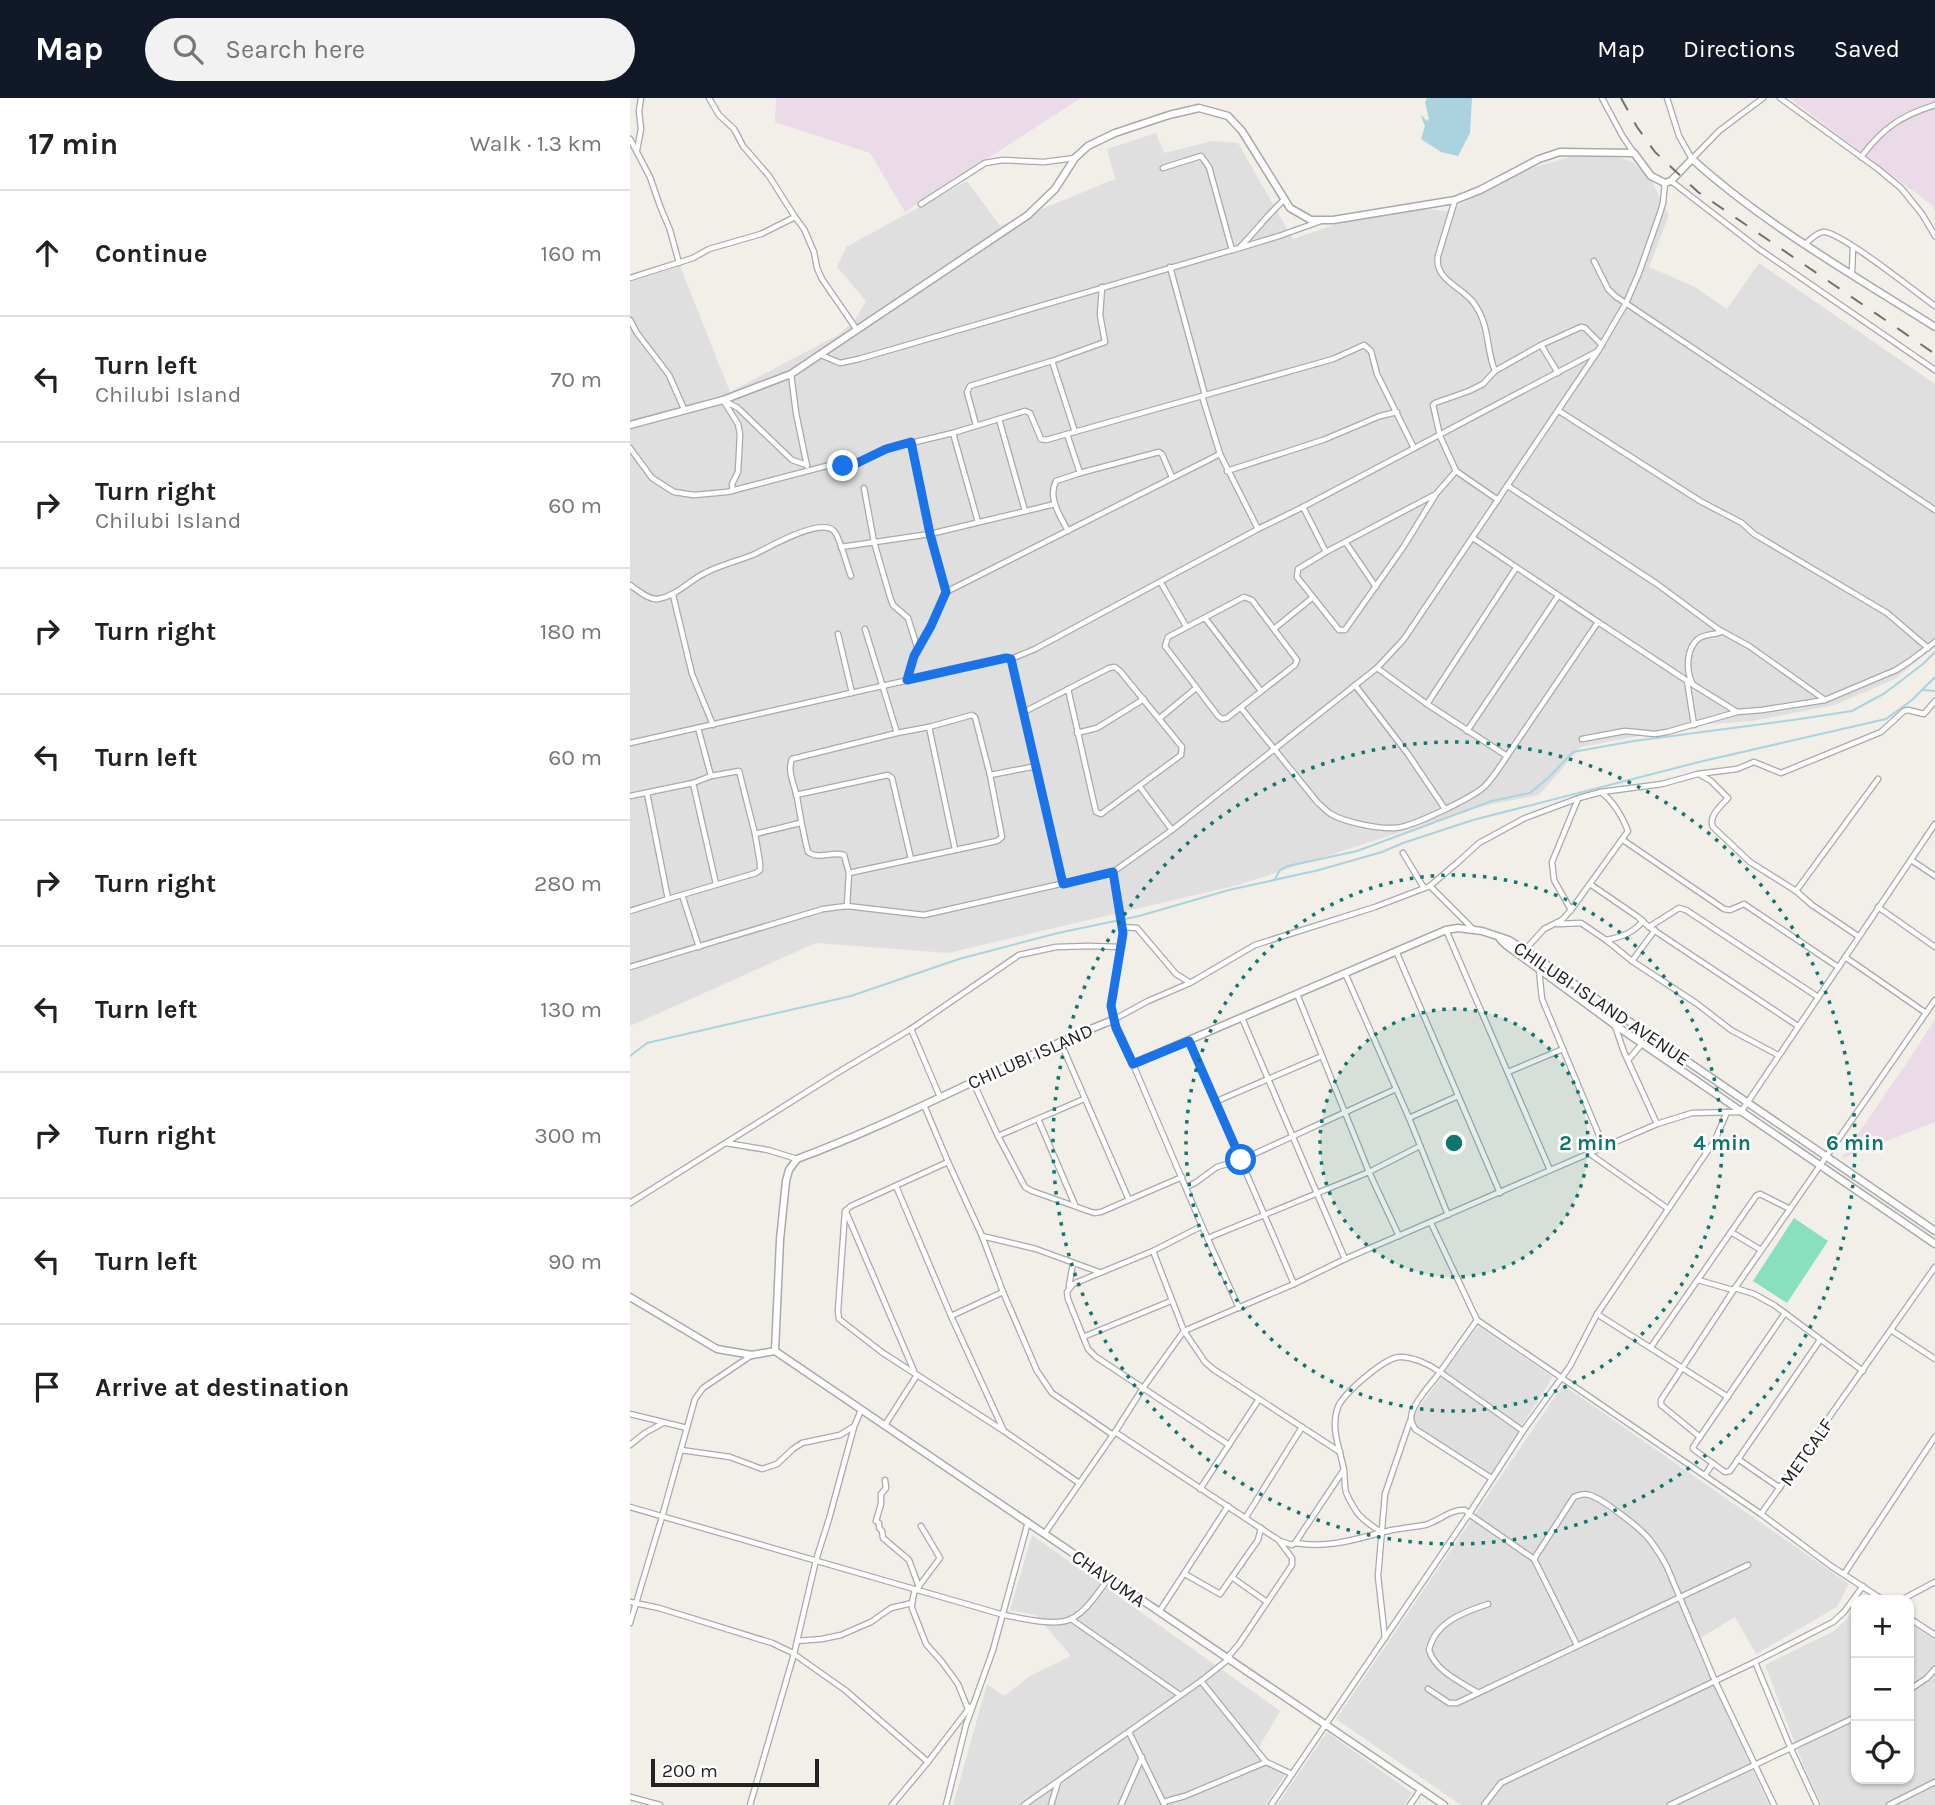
<!DOCTYPE html>
<html lang="en">
<head>
<meta charset="utf-8">
<style>
  :root { --surface:#fff; --page:#f2f2f2; --text:#222; --muted:#767676; --line:#e0e0e0; --accent:#111827 }
  body { margin:0; font-family:Karla,sans-serif; background:var(--page); color:var(--text) }
  .controls { position:absolute; right:21px; bottom:21px; display:grid; overflow:hidden; border-radius:14px; box-shadow:0 2px 5px #0004 }
  .controls button { width:63px; height:63px; display:grid; place-items:center; padding:0; border:0; border-bottom:2px solid var(--line); background:var(--surface); color:var(--text); font:35px sans-serif }
  .scale { position:absolute; left:21px; bottom:18px; width:168px; box-sizing:border-box; padding-left:7px; border:4px solid #222; border-top:0; font-size:19px; line-height:24px; white-space:nowrap; color:#222; -webkit-text-stroke:5px #fff; paint-order:stroke }
  .stop { position:absolute; width:21px; height:21px; margin:-16px; border:5px solid #1a73e8; border-radius:50%; background:#fff }
  .stop.end { background:#1a73e8; border-color:#fff; box-shadow:0 2px 7px #0008 }
  .list { margin:0; padding:0; list-style:none }
  h2 { display:flex; justify-content:space-between; align-items:center; height:91px; margin:0; padding:0 28px; font-size:30px }
  h2 small { font-size:23px; font-weight:400; color:var(--muted) }
  .list li { display:grid; grid-template-columns:46px 1fr auto; gap:21px; align-items:center; box-sizing:border-box; height:126px; padding:0 28px; border-top:2px solid var(--line) }
  .list b { display:block; font-size:26px; white-space:nowrap }
  .list p { margin:0; font-size:23px; white-space:nowrap; color:var(--muted) }
  .list em { font-size:23px; font-style:normal; color:var(--muted) }
  .icon { flex:none; width:38px; height:38px; fill:none; stroke:currentColor; stroke-width:2; stroke-linecap:round; stroke-linejoin:round }
  .map { position:relative; flex:none; width:1305px; height:1707px; overflow:hidden }
  header { display:flex; align-items:center; gap:42px; box-sizing:border-box; height:98px; padding:0 35px; background:var(--accent); color:#fff }
  header strong { font-size:33px }
  nav { display:flex; gap:38px; margin-inline-start:auto; font-size:24px }
  .search { width:490px; height:63px; background:var(--page); display:flex; align-items:center; gap:18px; box-sizing:border-box; padding:0 24px; border-radius:38px; color:var(--muted); font-size:26px }
  main { display:flex }
  aside { flex:1; background:var(--surface) }
  .map>svg:first-child { display:block }
</style>
</head>
<body>
<header>
<strong>Map</strong>
<div class="search"><svg class="icon" aria-label="search" viewBox="0 0 24 24"><circle cx="10" cy="10" r="6"/><path d="M15 15l6 6"/></svg>Search here</div>
<nav><a>Map</a><a>Directions</a><a>Saved</a></nav>
</header>
<main>
<aside>
<h2>17 min<small>Walk · 1.3 km</small></h2>
<ul class="list">
<li><svg class="icon" aria-label="ahead" viewBox="0 0 24 24"><path d="M12 20V5M6 11l6-6 6 6"/></svg><div><b>Continue</b></div><em>160 m</em></li>
<li><svg class="icon" aria-label="left" viewBox="0 0 24 24"><path d="M17 20v-9H6M10 6l-5 5 5 5"/></svg><div><b>Turn left</b><p>Chilubi Island</p></div><em>70 m</em></li>
<li><svg class="icon" aria-label="right" viewBox="0 0 24 24"><path d="M7 20v-9h11M14 6l5 5-5 5"/></svg><div><b>Turn right</b><p>Chilubi Island</p></div><em>60 m</em></li>
<li><svg class="icon" aria-label="right" viewBox="0 0 24 24"><path d="M7 20v-9h11M14 6l5 5-5 5"/></svg><div><b>Turn right</b></div><em>180 m</em></li>
<li><svg class="icon" aria-label="left" viewBox="0 0 24 24"><path d="M17 20v-9H6M10 6l-5 5 5 5"/></svg><div><b>Turn left</b></div><em>60 m</em></li>
<li><svg class="icon" aria-label="right" viewBox="0 0 24 24"><path d="M7 20v-9h11M14 6l5 5-5 5"/></svg><div><b>Turn right</b></div><em>280 m</em></li>
<li><svg class="icon" aria-label="left" viewBox="0 0 24 24"><path d="M17 20v-9H6M10 6l-5 5 5 5"/></svg><div><b>Turn left</b></div><em>130 m</em></li>
<li><svg class="icon" aria-label="right" viewBox="0 0 24 24"><path d="M7 20v-9h11M14 6l5 5-5 5"/></svg><div><b>Turn right</b></div><em>300 m</em></li>
<li><svg class="icon" aria-label="left" viewBox="0 0 24 24"><path d="M17 20v-9H6M10 6l-5 5 5 5"/></svg><div><b>Turn left</b></div><em>90 m</em></li>
<li><svg class="icon" aria-label="arrive" viewBox="0 0 24 24"><path d="M6 21V4h12l-3 4 3 4H6"/></svg><div><b>Arrive at destination</b></div></li>
</ul>
</aside>
<div class="map">
<svg width="1305" height="1707" viewBox="0 0 1305 1707">
  <rect width="100%" height="100%" fill="#f2efe9"/>
  <g fill="#e0dfdf">
    <polygon points="526,35 534,55 582,43 608,45 663,141 718,122 793,111 817,113 902,70 947,57 991,60 1003,64 1022,84 1039,117 1019,169 1065,189 1097,211 1129,165 1305,286 1305,548 1265,581 1205,607 1122,623 1067,627 951,649 909,697 848,709 608,787 318,855 186,845 0,928 0,184 50,168 100,294 208,237 224,223 236,203 207,169 216,149 337,83 370,128 485,81 477,51"/>
    <polygon points="848,1228 923,1279 860,1377 787,1330 783,1318"/>
    <polygon points="933,1287 1219,1486 1207,1509 1126,1556 1105,1519 1064,1544 1139,1707 831,1707 706,1621"/>
    <polygon points="402,1437 650,1613 625,1656 637,1667 656,1676 635,1707 323,1707 357,1586 374,1598 400,1578 441,1558 406,1517 380,1512"/>
    <polygon points="1226,1508 1226,1681 1279,1681 1279,1525 1305,1542 1305,1707 1192,1707 1174,1669 1135,1567 1204,1533 1216,1522"/>
    <polygon points="697,1634 782,1695 774,1707 647,1707"/>
  </g>
  <g fill="#ebdbe8">
    <polygon points="146,0 451,0 275,114 240,55 145,24"/>
    <polygon points="1159,0 1305,0 1305,114 1302,107"/>
    <polygon points="1305,921 1305,1024 1211,1061 1284,954"/>
  </g>
  <polygon fill="#88e0be" points="1164,1120 1198,1143 1157,1205 1123,1183"/>
  <polygon fill="#aad3df" points="797,0 842,0 840,35 828,58 811,54 791,41 795,28 790,16 797,23 799,21 795,4"/>
  <g fill="none" stroke-linecap="round" stroke-linejoin="round">
    <g stroke="#aad3df" stroke-width="2">
      <polyline points="1293,592 1305,593"/>
      <polyline points="645,781 650,772 658,768 727,753 862,703 900,695 918,680 943,654 1004,643 1163,622 1222,613 1255,595 1293,566 1305,554"/>
      <polyline points="0,958 17,945 221,898 329,861 428,835 509,818 599,792 689,772 752,754 773,745 843,722 1069,664 1256,621 1282,602 1305,579"/>
    </g>
    <defs>
      <g id="minor">
        <polyline points="79,0 89,17 104,31 113,48 139,78 165,119 174,131 184,154 187,170 192,181 227,232"/>
        <polyline points="972,0 993,39 1004,55"/>
        <polyline points="1037,0 1049,38 1062,61 1089,33 1133,0"/>
        <polyline points="1150,0 1248,71 1271,90 1292,116 1305,138"/>
        <polyline points="0,41 20,79 30,108 40,132 49,165"/>
        <polyline points="7,52 11,31 9,13 11,0"/>
        <path d="M1231,59C1253,30 1270,18 1305,7"/>
        <polyline points="1041,83 1129,151 1305,272"/>
        <path d="M825,102L808,158C804,181 830,188 843,204C861,228 855,249 865,273"/>
        <polyline points="291,106 355,65 373,62 414,64 445,60"/>
        <path d="M1175,146C1180,142 1186,135 1193,134C1209,132 1288,196 1305,208"/>
        <path d="M611,148C626,133 638,116 654,102"/>
        <polyline points="603,152 649,138 691,123"/>
        <polyline points="964,163 978,191 985,198 1305,412"/>
        <polyline points="540,169 575,297"/>
        <polyline points="1222,176 1223,149"/>
        <polyline points="0,180 63,160 79,151 131,136 165,119"/>
        <polyline points="0,222 7,235 39,277 54,311"/>
        <polyline points="911,247 928,275"/>
        <polyline points="191,257 210,265 229,261 602,152 579,69 571,58 533,70"/>
        <polyline points="422,263 475,244 470,217 472,189"/>
        <polyline points="161,276 166,315 177,368"/>
        <polyline points="572,298 703,261 734,247 741,253 747,276 784,350"/>
        <polyline points="929,313 1070,403 1112,425 1124,436 1257,515 1298,550"/>
        <polyline points="369,321 395,413"/>
        <polyline points="346,327 337,294 340,288 422,263 445,334"/>
        <polyline points="437,336 450,375"/>
        <polyline points="0,350 22,380 44,394 64,397 97,394 200,367 219,368 256,351 323,335"/>
        <polyline points="597,373 693,342 750,318 767,314"/>
        <polyline points="878,388 1027,486 1088,531 1119,548 1195,602"/>
        <polyline points="234,390 244,444 260,499 263,507 278,520 288,552"/>
        <polyline points="103,393 102,386 108,374 110,336 108,326 93,302 108,310 162,362 177,367"/>
        <polyline points="806,396 696,454 668,471 667,479 709,532 715,532 774,448 806,396 826,373"/>
        <polyline points="868,402 826,373 810,338 803,307 805,305 839,293 853,286 865,273 911,247 951,229 955,230 972,247"/>
        <polyline points="425,406 300,436 316,494 590,356"/>
        <polyline points="673,409 696,454"/>
        <polyline points="348,424 323,335 395,313 400,315 411,341 416,342 572,298 590,356 628,431"/>
        <path d="M438,433C431,419 417,400 426,383L450,375L529,354L532,356L542,379"/>
        <polyline points="716,445 746,489"/>
        <polyline points="211,449 300,436 281,344"/>
        <polyline points="531,485 556,528"/>
        <path d="M0,487C8,492 18,502 28,501C46,498 59,483 75,475C90,467 108,463 125,456C139,449 191,419 204,433C210,439 217,469 221,478"/>
        <polyline points="43,497 62,576 83,627"/>
        <polygon points="614,499 622,502 667,562 665,567 597,620 592,621 588,618 535,548 538,539"/>
        <polyline points="575,520 631,593"/>
        <polyline points="645,530 682,500"/>
        <polyline points="235,531 267,635"/>
        <polyline points="208,536 222,595"/>
        <polyline points="381,561 405,551 628,431 673,409 968,253"/>
        <polyline points="747,570 797,606 877,658 968,524 843,440"/>
        <polyline points="277,582 284,558 301,528 316,494"/>
        <polyline points="1057,583 1064,627"/>
        <path d="M1062,585C1056,572 1056,551 1068,541C1074,536 1084,537 1091,534"/>
        <polyline points="725,587 778,656 815,711"/>
        <polyline points="797,606 886,470"/>
        <path d="M611,610L688,705C692,708 696,713 701,716C714,724 748,731 764,730C781,730 841,700 854,689C863,680 870,669 877,658"/>
        <polyline points="394,614 479,570 485,569 490,573 552,649 551,657 471,716 466,714 438,591"/>
        <polyline points="1107,614 1132,612 1195,602 1266,572 1280,563 1305,544"/>
        <polyline points="530,620 566,590"/>
        <polyline points="299,629 325,751"/>
        <polyline points="68,630 81,678"/>
        <polyline points="837,633 928,498"/>
        <polyline points="447,635 467,630 514,601"/>
        <polyline points="952,641 995,633 1025,636 1037,634 1107,614 1062,586 968,524"/>
        <polyline points="0,645 376,560 381,561 433,786"/>
        <path d="M1069,676L1081,683L1098,700C1091,708 1078,718 1083,729L1120,764L1166,793L1182,807L1228,838"/>
        <polyline points="360,677 407,668"/>
        <polyline points="63,685 86,786"/>
        <polyline points="510,689 542,732"/>
        <polyline points="166,697 258,677 262,680 281,761"/>
        <polyline points="0,698 63,685 81,678 109,673 125,736 130,765 130,772 126,775 38,801 17,695"/>
        <polyline points="125,736 170,725"/>
        <polyline points="993,742 1094,811 1100,812 1114,806 1208,869"/>
        <polyline points="773,755 794,790"/>
        <polyline points="1281,762 1305,778"/>
        <polyline points="483,774 493,835 481,908 483,922 518,903 560,885 625,847 745,809 800,788 827,765 849,745 895,720 949,700 971,694 1032,686 1068,676 1107,671 1124,664 1151,675 1251,634 1274,613 1278,612 1294,616 1305,603"/>
        <polyline points="960,786 1008,819 1019,829 1168,928"/>
        <polyline points="800,788 843,831"/>
        <polyline points="1166,793 1248,681"/>
        <polyline points="52,797 69,849"/>
        <path d="M217,808L219,775L214,757C202,753 189,762 178,754C173,735 170,717 167,699C164,686 157,673 162,661L267,635L299,629L342,617L345,619L360,677L372,739L367,743L219,775"/>
        <polyline points="1248,809 1305,849"/>
        <polyline points="941,812 924,782 922,764 948,701"/>
        <polyline points="0,813 38,801"/>
        <path d="M928,826L951,825L976,842C992,839 1003,835 1013,823"/>
        <polyline points="492,829 507,830 546,876 559,884"/>
        <polyline points="1019,829 1049,810 1056,812 1188,899"/>
        <polyline points="816,832 920,1072"/>
        <polyline points="976,842 1002,863 1066,905 1101,932 1148,957"/>
        <path d="M895,852L914,831L932,822L941,812L998,733C992,718 985,705 972,695"/>
        <polyline points="766,853 870,1095"/>
        <polyline points="1215,859 1296,915"/>
        <polyline points="1002,863 1025,832"/>
        <polyline points="0,869 193,811 217,808 294,817 483,774 542,732 747,570 774,541 968,253 996,205 1009,175 1030,115 1033,105 1035,85"/>
        <polyline points="909,872 912,901 974,1049"/>
        <polyline points="715,875 779,1020 818,1117"/>
        <polyline points="667,896 739,1074 769,1138"/>
        <polyline points="612,920 715,1161"/>
        <polyline points="985,928 994,954 1027,1026"/>
        <polyline points="281,931 310,999"/>
        <polyline points="559,942 664,1186"/>
        <polyline points="430,943 499,1102"/>
        <polyline points="998,962 1012,946"/>
        <polyline points="503,966 572,1128 609,1210"/>
        <polyline points="878,974 933,951"/>
        <polyline points="343,984 368,1038 395,1089 402,1093 464,1115 471,1114 552,1079"/>
        <polyline points="587,1003 692,958"/>
        <polyline points="294,1007 318,1064 352,1138 373,1194 407,1273 422,1295 483,1337"/>
        <polyline points="779,1020 828,998"/>
        <polyline points="408,1021 445,1107"/>
        <polyline points="368,1038 454,1001"/>
        <polyline points="96,1045 138,1052 167,1061"/>
        <polyline points="960,1056 1037,1110"/>
        <polyline points="318,1064 221,1108 215,1113 208,1213 209,1221 253,1255 374,1333 449,1385"/>
        <polyline points="266,1088 321,1218 373,1331"/>
        <polyline points="556,1089 565,1085 587,1069 611,1062 766,991"/>
        <polyline points="0,1105 207,975 281,931 389,857 426,849 459,848 492,849"/>
        <polyline points="216,1114 284,1273"/>
        <polyline points="801,1125 847,1222 1131,1416 1201,1468 1253,1502"/>
        <polyline points="572,1128 523,1153 443,1186 437,1194 438,1201 458,1251 466,1259 599,1347"/>
        <polyline points="1101,1134 1131,1152"/>
        <polyline points="352,1138 406,1151 469,1174"/>
        <polyline points="578,1140 739,1074 790,1048"/>
        <polyline points="1068,1182 1103,1192"/>
        <polyline points="439,1188 443,1165"/>
        <polyline points="1105,1190 1124,1196 1144,1207 1233,1273"/>
        <polyline points="1155,1215 1063,1349 1063,1351 1095,1374 1100,1373 1190,1242"/>
        <polyline points="967,1216 1098,1299"/>
        <polyline points="321,1218 373,1194"/>
        <polyline points="847,1222 810,1274 893,1333"/>
        <polyline points="1261,1232 1305,1261"/>
        <polyline points="453,1239 541,1203"/>
        <polyline points="1021,1249 1126,1098 1130,1096 1160,1111"/>
        <polyline points="0,1316 57,1330"/>
        <polyline points="255,1327 287,1277"/>
        <polyline points="485,1334 650,1443 662,1447 665,1445 713,1373"/>
        <polyline points="1070,1339 1031,1307 1031,1302 1105,1190 1305,902"/>
        <polyline points="0,1347 15,1335 33,1325"/>
        <polyline points="51,1352 100,1359 132,1371 147,1366 163,1351 172,1345 210,1337 223,1329"/>
        <polyline points="710,1354 583,1271 575,1264 554,1233 664,1186 715,1161 1027,1026 1062,1015 1111,1014 1305,726"/>
        <polyline points="1108,1361 1150,1390"/>
        <polyline points="1075,1377 1083,1365"/>
        <polyline points="255,1382 256,1390 251,1396 251,1406 246,1423 249,1425 249,1430 252,1433 253,1440 279,1462 289,1489"/>
        <polyline points="570,1391 629,1301"/>
        <path d="M0,1409L374,1517C391,1520 425,1529 441,1521C457,1513 468,1494 479,1480"/>
        <polyline points="1131,1416 1305,1169"/>
        <polyline points="616,1419 672,1329"/>
        <path d="M751,1434C742,1428 732,1422 726,1413C723,1408 718,1400 716,1394C714,1387 715,1379 714,1372C710,1351 700,1330 708,1309C714,1295 755,1259 770,1259C783,1259 799,1266 810,1274C802,1285 781,1307 781,1320C781,1324 783,1327 785,1331L861,1380"/>
        <polyline points="415,1435 485,1334 513,1290 554,1233 523,1153"/>
        <path d="M904,1461L944,1399C950,1396 954,1395 960,1397C974,1402 1009,1429 1019,1441C1026,1450 1032,1459 1037,1469L1085,1583L1144,1707"/>
        <polyline points="555,1476 590,1496 628,1442 631,1430"/>
        <polyline points="1214,1476 1305,1339"/>
        <polyline points="603,1480 637,1504"/>
        <polyline points="289,1488 310,1460 291,1428"/>
        <polyline points="285,1491 282,1505 282,1510 296,1546 312,1564 328,1586 338,1611"/>
        <polyline points="1271,1502 1305,1484"/>
        <polyline points="0,1504 29,1510 142,1545 163,1555"/>
        <polyline points="529,1514 598,1408"/>
        <polyline points="1279,1520 1305,1537"/>
        <polyline points="441,1521 550,1597"/>
        <polyline points="0,1525 32,1419 65,1301 73,1290 122,1257"/>
        <polyline points="755,1540 748,1478 755,1396 780,1323"/>
        <polyline points="167,1543 192,1541 211,1537 241,1524 261,1510 282,1505"/>
        <polyline points="947,1547 904,1461 839,1416 893,1333 940,1268 967,1216 1085,1042 1097,1014"/>
        <polyline points="164,1556 215,1592 298,1664"/>
        <polyline points="598,1559 609,1546 662,1467 662,1460 650,1444"/>
        <polyline points="1125,1564 1161,1651 1187,1707"/>
        <polyline points="571,1583 636,1664 662,1676"/>
        <polyline points="798,1591 819,1605 827,1605 1118,1467"/>
        <polyline points="1279,1592 1297,1580 1305,1571"/>
        <path d="M848,1595C831,1584 805,1573 799,1552C805,1524 834,1514 858,1506"/>
        <polyline points="499,1634 534,1706"/>
        <polyline points="0,1699 30,1707"/>
        <polyline points="533,1704 555,1698 636,1664"/>
        <polyline points="120,1707 164,1556 186,1462 199,1421 224,1329 231,1312"/>
        <polyline points="262,1707 298,1664 340,1609"/>
        <polyline points="316,1707 336,1627 363,1552 398,1424"/>
        <polyline points="394,1707 571,1583 600,1560"/>
        <polyline points="421,1707 428,1684"/>
        <polyline points="491,1707 512,1659"/>
        <path d="M641,1707L839,1416L835,1412C820,1411 810,1423 795,1427C784,1429 773,1430 762,1432C728,1440 701,1451 665,1445"/>
        <polyline points="780,1707 791,1691"/>
        <polyline points="854,1707 871,1685 1125,1564 1203,1524 1214,1514 1233,1488"/>
        <polyline points="1040,1707 1226,1619"/>
        <polyline points="1259,1707 1305,1684"/>
      </g>
      <g id="tertiary">
        <path d="M0,327L93,302L161,276L398,117L425,91L445,60L458,48L485,35L539,17L569,10L598,18L612,33L660,110L681,122H703L825,102L850,92L909,61L930,54L1004,55L1021,78L1035,85L1041,83L1062,61C1135,127 1222,176 1305,229"/>
        <polyline points="870,841 876,847 985,927 1305,1146"/>
        <polyline points="0,1199 87,1251 122,1257 145,1253"/>
        <path d="M145,1253L150,1142L156,1083L159,1072L167,1061C275,1021 376,964 483,922L503,966L816,832L828,830L852,833L879,842L895,852L1305,1133"/>
        <polyline points="145,1253 814,1707"/>
      </g>
    </defs>
    <use href="#minor" stroke="#a9a9a9" stroke-width="7"/>
    <use href="#tertiary" stroke="#a9a9a9" stroke-width="9"/>
    <use href="#minor" stroke="#fff" stroke-width="4.5"/>
    <use href="#tertiary" stroke="#fff" stroke-width="6"/>
    <polyline stroke="#707070" stroke-width="2" stroke-dasharray="14 14" stroke-linecap="butt" points="991,0 1007,29 1025,54 1068,94 1305,256"/>
  </g>
  <g fill="none" stroke-linecap="round" stroke-linejoin="round">
    <polyline stroke="#1a73e8" stroke-width="9" points="213,368 225,366 256,351 281,344 300,436 316,494 301,528 284,558 277,582 376,560 381,561 433,786 483,774 493,835 481,908 486,930 503,966 559,943 611,1062"/>
  </g>
  <circle cx="824" cy="1045" r="134" fill="#0f766e" fill-opacity=".12"/>
  <g fill="none" stroke="#0f766e" stroke-width="3.5" stroke-dasharray="3.5 7">
    <circle cx="824" cy="1045" r="134"/>
    <circle cx="824" cy="1045" r="268"/>
    <circle cx="824" cy="1045" r="401"/>
  </g>
  <g text-anchor="middle" stroke-width="5" stroke-linejoin="round" paint-order="stroke">
    <g font-size="19" fill="#222" stroke="#fff">
      <text transform="translate(972 905) rotate(34)" y="7">CHILUBI ISLAND AVENUE</text>
      <text transform="translate(400 958) rotate(-24)" y="7">CHILUBI ISLAND</text>
      <text transform="translate(1176 1354) rotate(-55)" y="7">METCALF</text>
      <text transform="translate(479 1480) rotate(35)" y="7">CHAVUMA</text>
    </g>
  </g>
  <circle cx="824" cy="1045" r="10" fill="#0f766e" stroke="#fff" stroke-width="3.5"/>
  <g font-size="21" text-anchor="middle" font-weight="bold" fill="#0f766e" stroke="#fff" stroke-width="5" stroke-linejoin="round" paint-order="stroke">
    <text x="958" y="1052">2 min</text>
    <text x="1092" y="1052">4 min</text>
    <text x="1225" y="1052">6 min</text>
  </g>
</svg>
<div class="controls">
<button>+</button>
<button>−</button>
<button><svg class="icon" aria-label="locate" viewBox="0 0 24 24"><circle cx="12" cy="12" r="6"/><path d="M12 2v4M12 18v4M2 12h4M18 12h4"/></svg></button>
</div>
<div class="scale">200 m</div>
<div class="stop" style="left:611px;top:1062px"></div>
<div class="stop end" style="left:213px;top:368px"></div>
</div>
</main>
</body>
</html>
